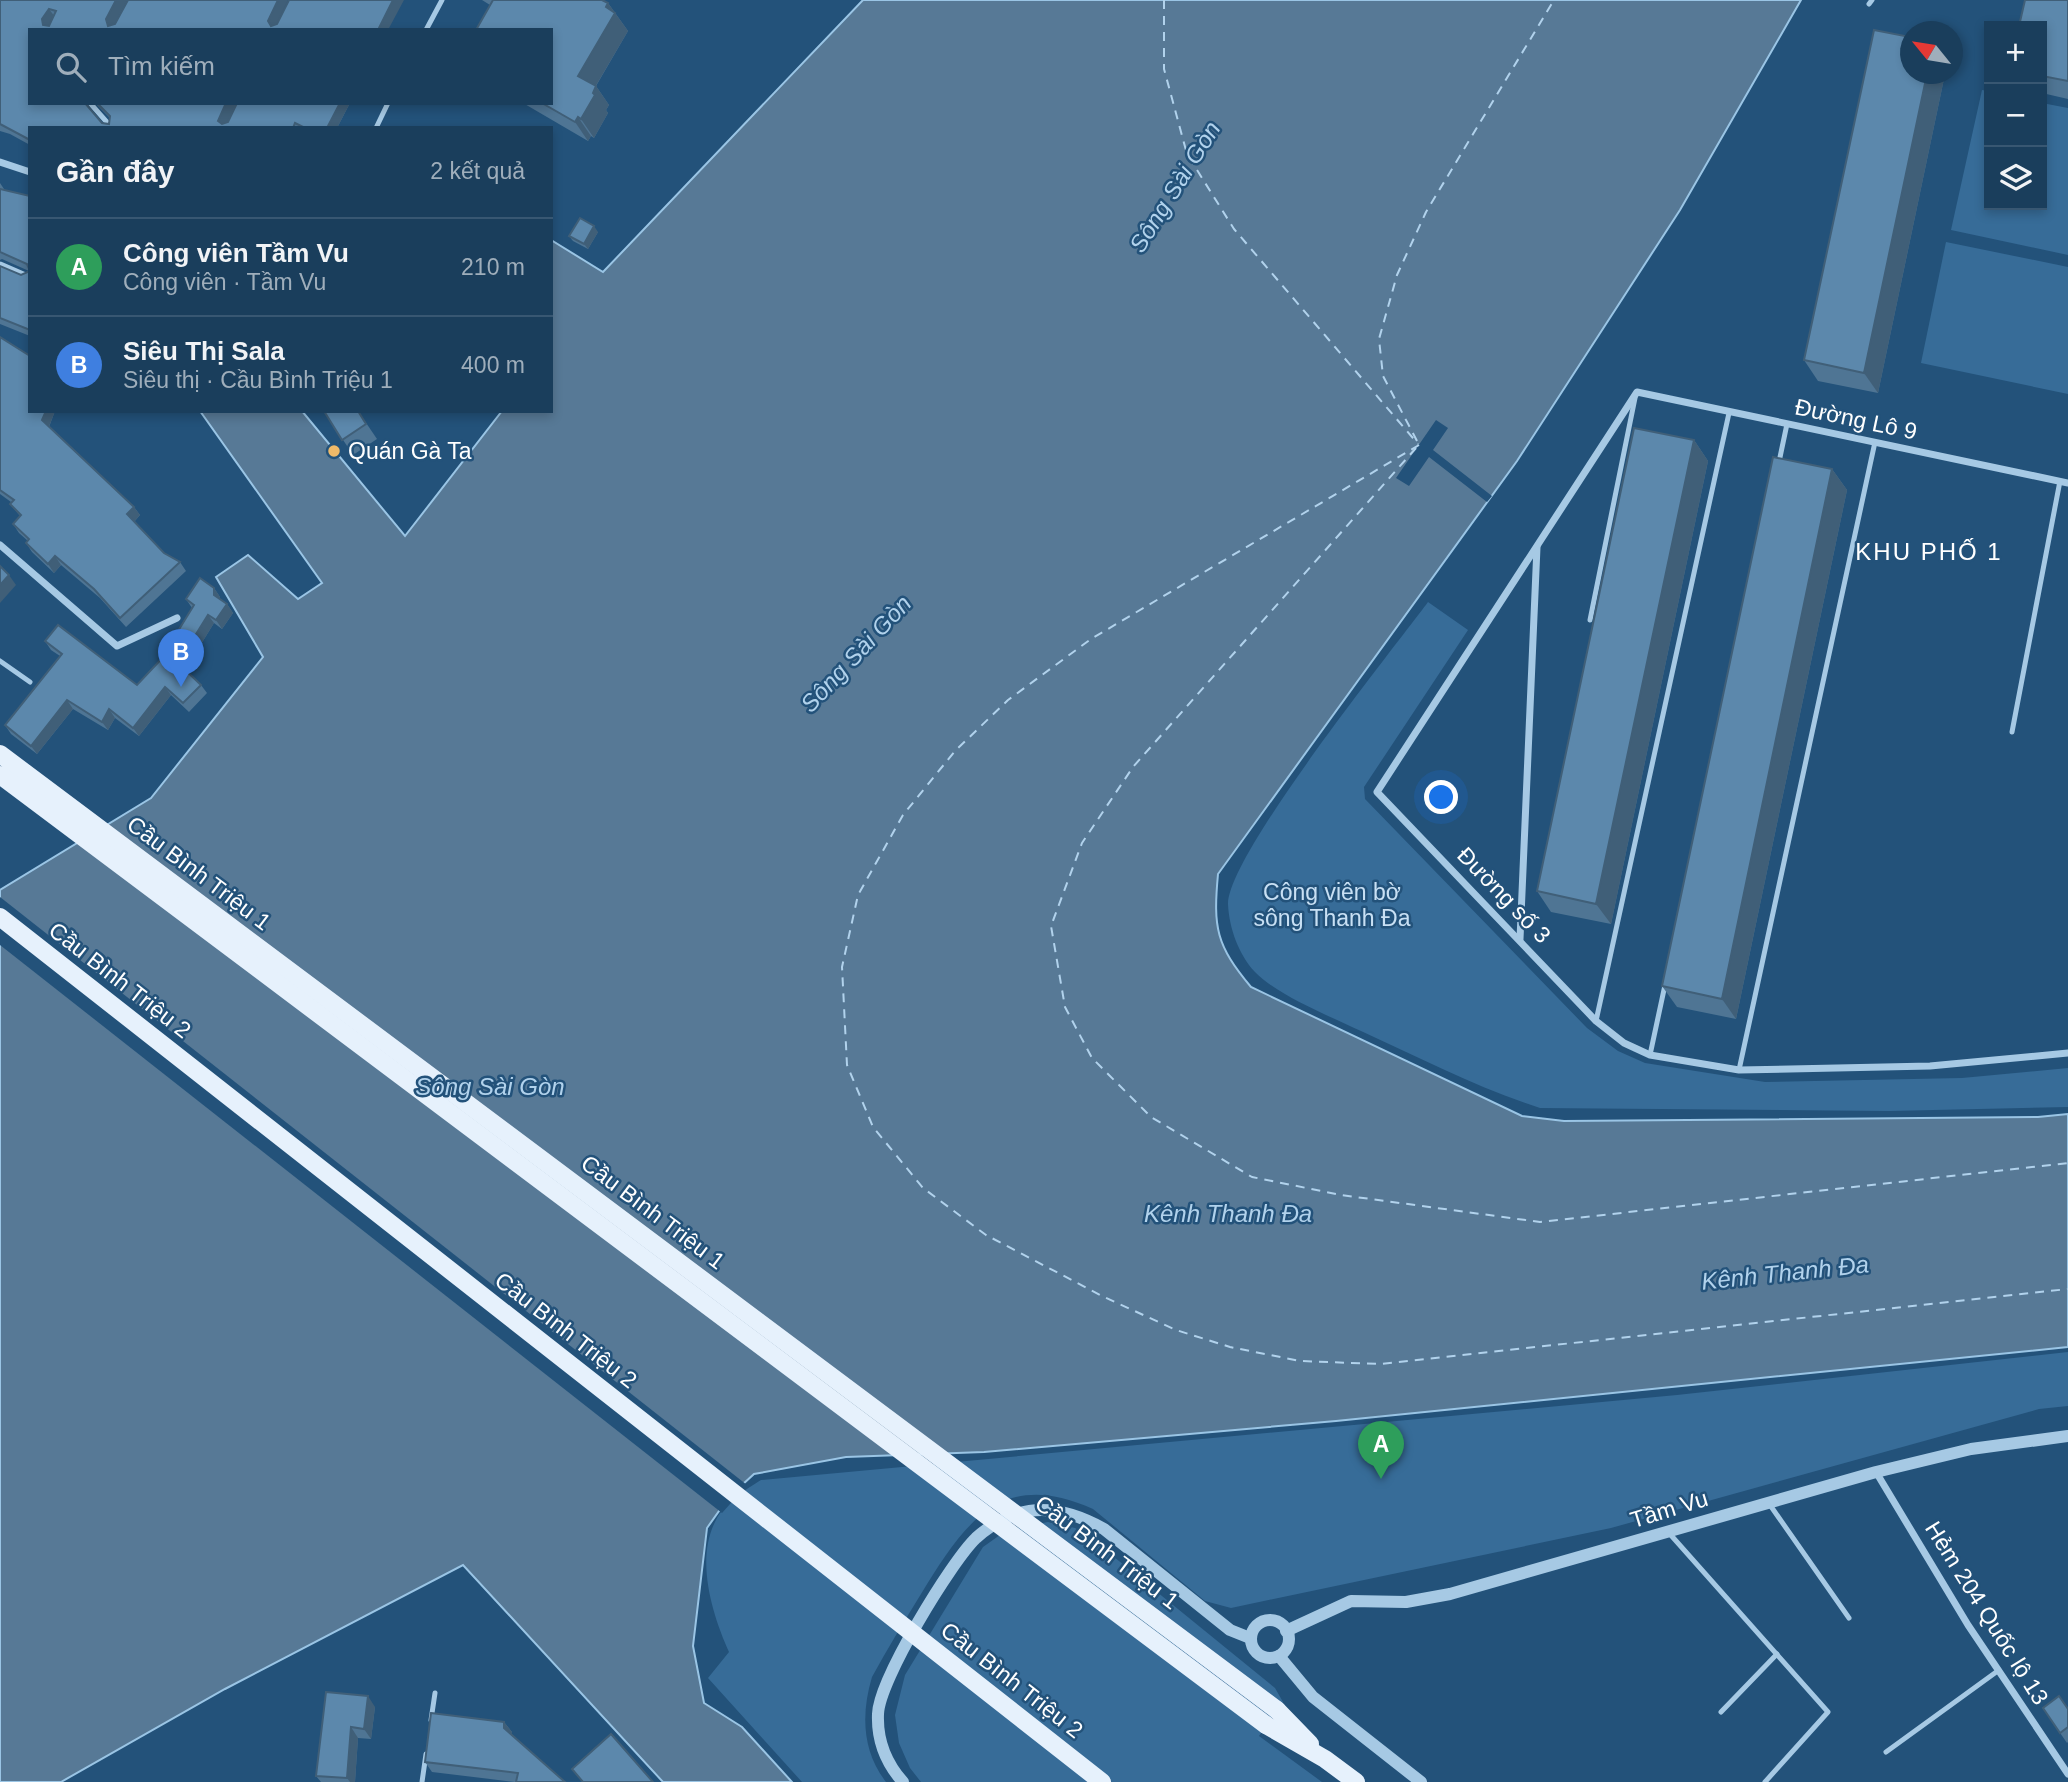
<!DOCTYPE html>
<html lang="vi">
<head>
<meta charset="utf-8">
<style>
  :root { --surface:#1a3e5c; --page:#234562; --text:#f1f3f6; --muted:#9faebb; --line:#385772; --accent:#efba69 }
  body { margin:0; font-family:Arial,sans-serif; background:var(--page); color:var(--text) }
  .controls { position:absolute; right:21px; top:21px; display:grid; overflow:hidden; border-radius:0px; box-shadow:0 4px 10px #0003 }
  .controls button { width:63px; height:63px; display:grid; place-items:center; padding:0; border:0; border-bottom:2px solid var(--line); background:var(--surface); color:var(--text); font:35px sans-serif }
  .compass { position:absolute; left:1900px; top:21px; width:63px; height:63px; border-radius:50%; background:var(--surface); box-shadow:0 4px 10px #0003; rotate:300deg }
  .you { position:absolute; left:1442px; top:798px; width:24px; height:24px; margin:-18px; border:5px solid #fff; border-radius:50%; background:#1a73e8; box-shadow:0 0 0 10px #1a73e833 }
  .badge { display:grid; place-items:center; width:46px; height:46px; border-radius:50%; background:var(--accent); color:#fff; font-size:23px; font-weight:700 }
  .pin { position:absolute; translate:-50% -58px; filter:drop-shadow(0 2px 4px #0008) }
  .pin::after { content:''; position:absolute; top:37px; width:24px; height:21px; background:inherit; clip-path:polygon(0 0,100% 0,50% 100%) }
  .list { margin:0; padding:0; list-style:none }
  h2 { display:flex; justify-content:space-between; align-items:center; height:91px; margin:0; padding:0 28px; font-size:30px }
  h2 small { font-size:23px; font-weight:400; color:var(--muted) }
  .list li { display:grid; grid-template-columns:46px 1fr auto; gap:21px; align-items:center; box-sizing:border-box; height:98px; padding:0 28px; border-top:2px solid var(--line) }
  .list b { display:block; font-size:26px; white-space:nowrap }
  .list p { margin:0; font-size:23px; white-space:nowrap; color:var(--muted) }
  .list em { font-size:23px; font-style:normal; color:var(--muted) }
  .icon { flex:none; width:38px; height:38px; fill:none; stroke:currentColor; stroke-width:2; stroke-linecap:round; stroke-linejoin:round }
  .map { position:relative; flex:none; width:2068px; height:1782px; overflow:hidden }
  .search { position:absolute; background:var(--surface); box-shadow:0 4px 10px #0003; left:28px; top:28px; width:525px; height:77px; display:flex; align-items:center; gap:18px; box-sizing:border-box; padding:0 24px; border-radius:0px; color:var(--muted); font-size:26px }
  .panel { position:absolute; background:var(--surface); box-shadow:0 4px 10px #0003; left:28px; top:126px; width:525px; height:287px; border-radius:0px }
  .map>svg:first-child { display:block }
</style>
</head>
<body>
<div class="map">
<svg width="2068" height="1782" viewBox="0 0 2068 1782">
  <rect width="100%" height="100%" fill="#23527a"/>
  <g fill="#376c98">
    <polygon points="1982,90 1989,91 1989,205 2042,205 2042,103 2068,108 2068,255 1951,230"/>
    <polygon points="1946,242 2068,267 2068,394 1921,363"/>
    <path d="M1428,602L1468,630L1364,787L1365,799L1587,1028L1618,1051L1645,1063L1765,1082L1962,1078L2068,1068V1107L1889,1111L1540,1108C1478,1088 1420,1058 1361,1031C1331,1017 1277,995 1255,972C1239,955 1229,928 1228,904C1228,855 1390,653 1428,602Z"/>
    <path d="M2068,1352V1406L2039,1409L1611,1528L1231,1608L1205,1601L1093,1509C1001,1467 964,1524 921,1594C904,1622 887,1649 872,1677C861,1714 862,1751 886,1782H802L708,1678L729,1652C712,1614 695,1559 716,1520C724,1504 746,1489 761,1480L1677,1395Z"/>
    <polygon points="1048,1522 1075,1528 1087,1535 1275,1688 1283,1702 1259,1736 1322,1782 921,1782 910,1768 899,1743 895,1715 905,1675 983,1547 1007,1530"/>
  </g>
  <path fill="#577996" stroke="#9ac5e5" stroke-width="2" d="M863,0H1801L1680,210L1517,461L1218,874C1213,928 1216,945 1251,987L1522,1116L1564,1121L2038,1117L2068,1114V1347L1336,1421L984,1452L846,1457L754,1474L729,1497L707,1528L693,1646L704,1703L742,1727L792,1782H663L463,1565L225,1689L61,1782H0V890L151,798L263,657L216,577L248,555L298,599L322,583L200,411H302L405,536L502,411H551V240L603,272Z"/>
  <g fill="#23527a">
    <polygon points="1436,420 1448,428 1433,450 1492,496 1487,502 1429,457 1409,486 1396,478"/>
    <polygon points="0,897 747,1485 722,1513 0,945"/>
  </g>
  <g fill="none" stroke-linecap="round" stroke-linejoin="round">
    <g stroke="#b1d2ec" stroke-width="2" stroke-dasharray="9 7" stroke-linecap="butt">
      <polyline points="1164,0 1164,69 1187,154 1234,229 1418,444"/>
      <polyline points="1417,441 1383,376 1379,339 1397,275 1426,212 1554,0"/>
      <polyline points="1419,445 1091,639 1008,700 955,751 903,815 858,895 842,967 847,1065 873,1127 923,1188 986,1235 1102,1296 1176,1330 1230,1347 1300,1361 1380,1364 2068,1289"/>
      <polyline points="1416,448 1133,767 1082,843 1051,926 1065,1007 1092,1058 1151,1117 1252,1177 1341,1195 1540,1222 2068,1163"/>
    </g>
    <g stroke="#a6c9e4" stroke-width="5">
      <polyline points="1869,4 1872,0"/>
      <polyline points="426,30 442,0"/>
      <polyline points="90,103 112,128"/>
      <polyline points="376,128 388,103"/>
      <polyline points="1779,462 1787,424"/>
      <polyline points="1590,620 1635,398"/>
      <polyline points="0,661 30,682"/>
      <polyline points="2012,732 2060,481"/>
      <polyline points="1596,1021 1729,413"/>
      <polyline points="1650,1055 1665,985"/>
      <polyline points="1739,1070 1875,442"/>
      <polyline points="1770,1505 1849,1618"/>
      <polyline points="1669,1533 1828,1712 1765,1782"/>
      <polyline points="1721,1712 1777,1654"/>
      <polyline points="431,1720 435,1693"/>
      <polyline points="1886,1752 1999,1670"/>
      <polyline points="422,1782 426,1754"/>
    </g>
    <g stroke="#a6c9e4" stroke-width="7">
      <polyline points="0,162 30,172"/>
      <polyline points="0,265 30,278"/>
      <polyline points="2068,483 1637,392 1377,792 1596,1021 1624,1043 1650,1055 1739,1070 1930,1066 2068,1053"/>
      <polyline points="0,545 117,646 177,618"/>
      <polyline points="1520,939 1537,547"/>
      <polyline points="1876,1472 1968,1625 2068,1774"/>
    </g>
    <g stroke="#a6c9e4" stroke-width="12">
      <circle cx="1270" cy="1639" r="19"/>
      <polyline points="1286,1631 1351,1601 1406,1602 1450,1594 1876,1472 1971,1449 2068,1436"/>
      <polyline points="1279,1656 1313,1697 1421,1782"/>
      <path d="M903,1782C886,1763 877,1739 878,1714C879,1680 951,1562 976,1538C988,1527 1002,1519 1017,1514C1047,1504 1077,1514 1104,1529L1230,1630L1250,1638"/>
    </g>
    <g stroke="#e6f1fc" stroke-width="18">
      <polyline points="1277,1710 1310,1744"/>
      <polyline points="1266,1725 1325,1759 1356,1782"/>
    </g>
    <g stroke="#e6f1fc" stroke-width="18">
      <polyline points="0,754 1277,1710"/>
      <polyline points="0,775 1266,1725"/>
      <polyline points="0,917 1102,1782"/>
    </g>
  </g>
  <g fill="#4f7594">
    <polygon points="0,0 127,0 114,24 276,24 388,30 30,30 86,104 102,123 109,124 110,118 95,103 236,103 231,116 237,103 350,103 337,128 30,128 30,145 10,134 0,131"/>
    <polygon points="482,0 602,0 608,3 628,31 596,86 609,105 606,110 608,113 594,138 591,136 588,141 523,103 551,103 490,5"/>
    <polygon points="2068,0 2068,99 2042,93 2042,26"/>
    <polygon points="1910,74 1945,74 1878,393 1818,381 1804,360"/>
    <polygon points="0,183 4,189 3,190 30,196 30,336 0,324 0,266 21,275 29,271 2,259 0,260"/>
    <polygon points="598,232 588,249 573,241 569,236"/>
    <polygon points="0,337 30,411 55,411 49,427 134,507 140,515 134,522 164,553 180,562 186,571 126,627 100,598 61,565 54,573 32,552 26,543 28,541 19,533 13,524 20,516 10,504 11,502 0,494"/>
    <polygon points="324,411 358,411 377,439 353,455"/>
    <polygon points="1694,440 1708,461 1611,924 1551,912 1537,891"/>
    <polygon points="1832,469 1847,490 1736,1019 1677,1007 1662,986"/>
    <polygon points="214,588 220,597 220,599 227,604 233,613 222,629 214,623 185,670 201,685 207,693 189,712 171,695 139,736 115,718 108,730 73,709 37,754 11,734 5,725 60,656 51,650 45,641 137,685 183,637 178,631 192,608 186,599"/>
    <polygon points="326,1692 375,1707 371,1739 358,1738 355,1782 321,1782 316,1776"/>
    <polygon points="2043,1708 2068,1708 2068,1742 2067,1743"/>
    <polygon points="504,1722 512,1732 511,1734 565,1782 515,1782 432,1772 425,1762"/>
  </g>
  <g fill="#405f78">
    <polygon points="116,0 127,0 112,28 108,26 106,19"/>
    <polygon points="278,0 288,0 274,30 268,21"/>
    <polygon points="393,0 404,0 388,30 378,30"/>
    <polygon points="608,3 628,31 591,94 578,76"/>
    <polygon points="49,9 55,17 48,28 43,25 42,19"/>
    <polygon points="1927,74 1945,74 1878,393 1864,373"/>
    <polygon points="596,86 609,105 606,110 608,113 594,138 581,119"/>
    <polygon points="226,103 236,103 225,128 218,121"/>
    <polygon points="340,103 350,103 337,128 327,128"/>
    <polygon points="578,117 591,136 588,141 575,122"/>
    <polygon points="594,226 598,232 588,249 584,244"/>
    <polygon points="46,411 55,411 48,429 42,420"/>
    <polygon points="1694,440 1708,461 1611,924 1596,904"/>
    <polygon points="1832,469 1847,490 1736,1019 1722,999"/>
    <polygon points="134,507 140,515 133,523 127,514"/>
    <polygon points="55,556 61,565 54,573 48,564"/>
    <polygon points="9,575 16,585 0,603 0,585"/>
    <polygon points="214,588 220,597 220,604 214,595"/>
    <polygon points="227,604 233,613 222,629 216,620"/>
    <polygon points="208,615 214,623 184,672 178,663"/>
    <polygon points="165,687 171,695 139,736 133,728"/>
    <polygon points="67,700 73,709 37,754 31,746"/>
    <polygon points="109,709 115,718 108,730 102,722"/>
    <polygon points="368,1696 375,1707 371,1739 364,1729"/>
    <polygon points="504,1722 512,1732 511,1738 504,1728"/>
    <polygon points="351,1727 358,1738 355,1782 350,1782 347,1778"/>
  </g>
  <g fill="#5c88ac" stroke="#405f78" stroke-width="2" fill-rule="evenodd">
    <path d="M0,0H116L106,19L108,26L115,24L128,0H278L268,21L271,26L277,24L289,0H393L378,30H30V103H85L102,123L109,124L110,116L97,103H226L218,121L222,124L228,122L237,103H340L327,128H305L295,123L293,128H30V140L0,124ZM49,9L56,11L49,26L43,25L42,19Z"/>
    <polygon points="493,0 602,0 608,3 606,7 615,13 578,76 596,86 593,93 595,95 581,119 578,117 575,122 542,103 551,103 551,30 476,30"/>
    <polygon points="2025,0 2068,0 2068,81 2042,76 2042,26 2019,26"/>
    <polygon points="1874,30 1910,37 1910,74 1927,74 1864,373 1804,360"/>
    <polygon points="0,189 30,196 30,330 0,318 0,266 21,275 30,271 27,264 0,252"/>
    <polygon points="580,218 594,226 584,244 569,236"/>
    <polygon points="0,337 30,356 30,411 46,411 42,420 134,507 127,514 164,553 180,562 120,618 94,589 55,556 48,564 26,543 29,539 13,524 21,515 10,504 14,500 0,490"/>
    <polygon points="324,411 358,411 366,424 342,440"/>
    <polygon points="1634,428 1694,440 1596,904 1537,891"/>
    <polygon points="1773,457 1832,469 1722,999 1662,986"/>
    <polygon points="0,566 9,575 0,585"/>
    <polygon points="200,578 214,588 214,595 227,604 216,620 208,615 178,663 201,685 183,703 165,687 133,728 109,709 102,722 67,700 31,746 5,725 62,654 45,641 58,625 137,685 185,634 178,631 194,605 186,599"/>
    <polygon points="326,1692 368,1696 364,1729 351,1727 347,1778 316,1776"/>
    <polygon points="2059,1696 2068,1709 2068,1727 2060,1733 2043,1708"/>
    <polygon points="431,1713 504,1722 504,1728 565,1782 516,1782 518,1773 425,1762"/>
    <polygon points="611,1734 653,1782 583,1782 572,1769"/>
  </g>
  <circle fill="#efba69" stroke="#23527a" stroke-width="2.5" cx="334" cy="451" r="7"/>
  <g text-anchor="middle" stroke-width="5" stroke-linejoin="round" paint-order="stroke">
    <g font-size="23" fill="#fff" stroke="#23527a">
      <text transform="translate(1856 419) rotate(12)" y="8">Đường Lô 9</text>
      <text transform="translate(199 873) rotate(37)" y="8">Cầu Bình Triệu 1</text>
      <text transform="translate(1504 895) rotate(46)" y="8">Đường số 3</text>
      <text transform="translate(120 980) rotate(38)" y="8">Cầu Bình Triệu 2</text>
      <text transform="translate(653 1212) rotate(37)" y="8">Cầu Bình Triệu 1</text>
      <text transform="translate(566 1330) rotate(38)" y="8">Cầu Bình Triệu 2</text>
      <text transform="translate(1669 1509) rotate(-17)" y="8">Tầm Vu</text>
      <text transform="translate(1107 1552) rotate(37)" y="8">Cầu Bình Triệu 1</text>
      <text transform="translate(1987 1613) rotate(58)" y="8">Hẻm 204 Quốc lộ 13</text>
      <text transform="translate(1012 1680) rotate(38)" y="8">Cầu Bình Triệu 2</text>
    </g>
    <g font-size="23" fill="#fff" stroke="#23527a" text-anchor="start">
      <text x="348" y="459">Quán Gà Ta</text>
    </g>
    <g font-size="23" fill="#c8e0f4" stroke="#23527a">
      <text x="1332" y="900">Công viên bờ<tspan x="1332" dy="26">sông Thanh Đa</tspan></text>
    </g>
    <g font-size="24" font-style="italic" fill="#b1d2ec" stroke="#23527a">
      <text transform="translate(1175 187) rotate(-58)" y="8">Sông Sài Gòn</text>
      <text transform="translate(856 654) rotate(-47)" y="8">Sông Sài Gòn</text>
      <text x="490" y="1095">Sông Sài Gòn</text>
      <text x="1228" y="1222">Kênh Thanh Đa</text>
      <text transform="translate(1785 1273) rotate(-6)" y="8">Kênh Thanh Đa</text>
    </g>
    <g font-size="24" letter-spacing="2" fill="#fff" stroke="#23527a">
      <text x="1929" y="560">KHU PHỐ 1</text>
    </g>
  </g>
</svg>
<div class="controls">
<button>+</button>
<button>−</button>
<button><svg class="icon" aria-label="layers" viewBox="0 0 24 24"><path d="M12 4l9 5-9 5-9-5zM3 14l9 5 9-5"/></svg></button>
</div>
<svg class="compass" viewBox="-18 -18 36 36"><path d="M0-13l5 13h-10z" fill="#e53935"/><path d="M0 13l5-13h-10z" fill="#9faebb"/></svg>
<div class="you"></div>
<div class="pin badge" style="left:1381px;top:1479px;background:#2e9e5b">A</div>
<div class="pin badge" style="left:181px;top:687px;background:#3f7fe0">B</div>
<div class="search"><svg class="icon" aria-label="search" viewBox="0 0 24 24"><circle cx="10" cy="10" r="6"/><path d="M15 15l6 6"/></svg>Tìm kiếm</div>
<section class="panel">
<h2>Gần đây<small>2 kết quả</small></h2>
<ul class="list">
<li><span class="badge" style="background:#2e9e5b">A</span><div><b>Công viên Tầm Vu</b><p>Công viên · Tầm Vu</p></div><em>210 m</em></li>
<li><span class="badge" style="background:#3f7fe0">B</span><div><b>Siêu Thị Sala</b><p>Siêu thị · Cầu Bình Triệu 1</p></div><em>400 m</em></li>
</ul>
</section>
</div>
</body>
</html>
